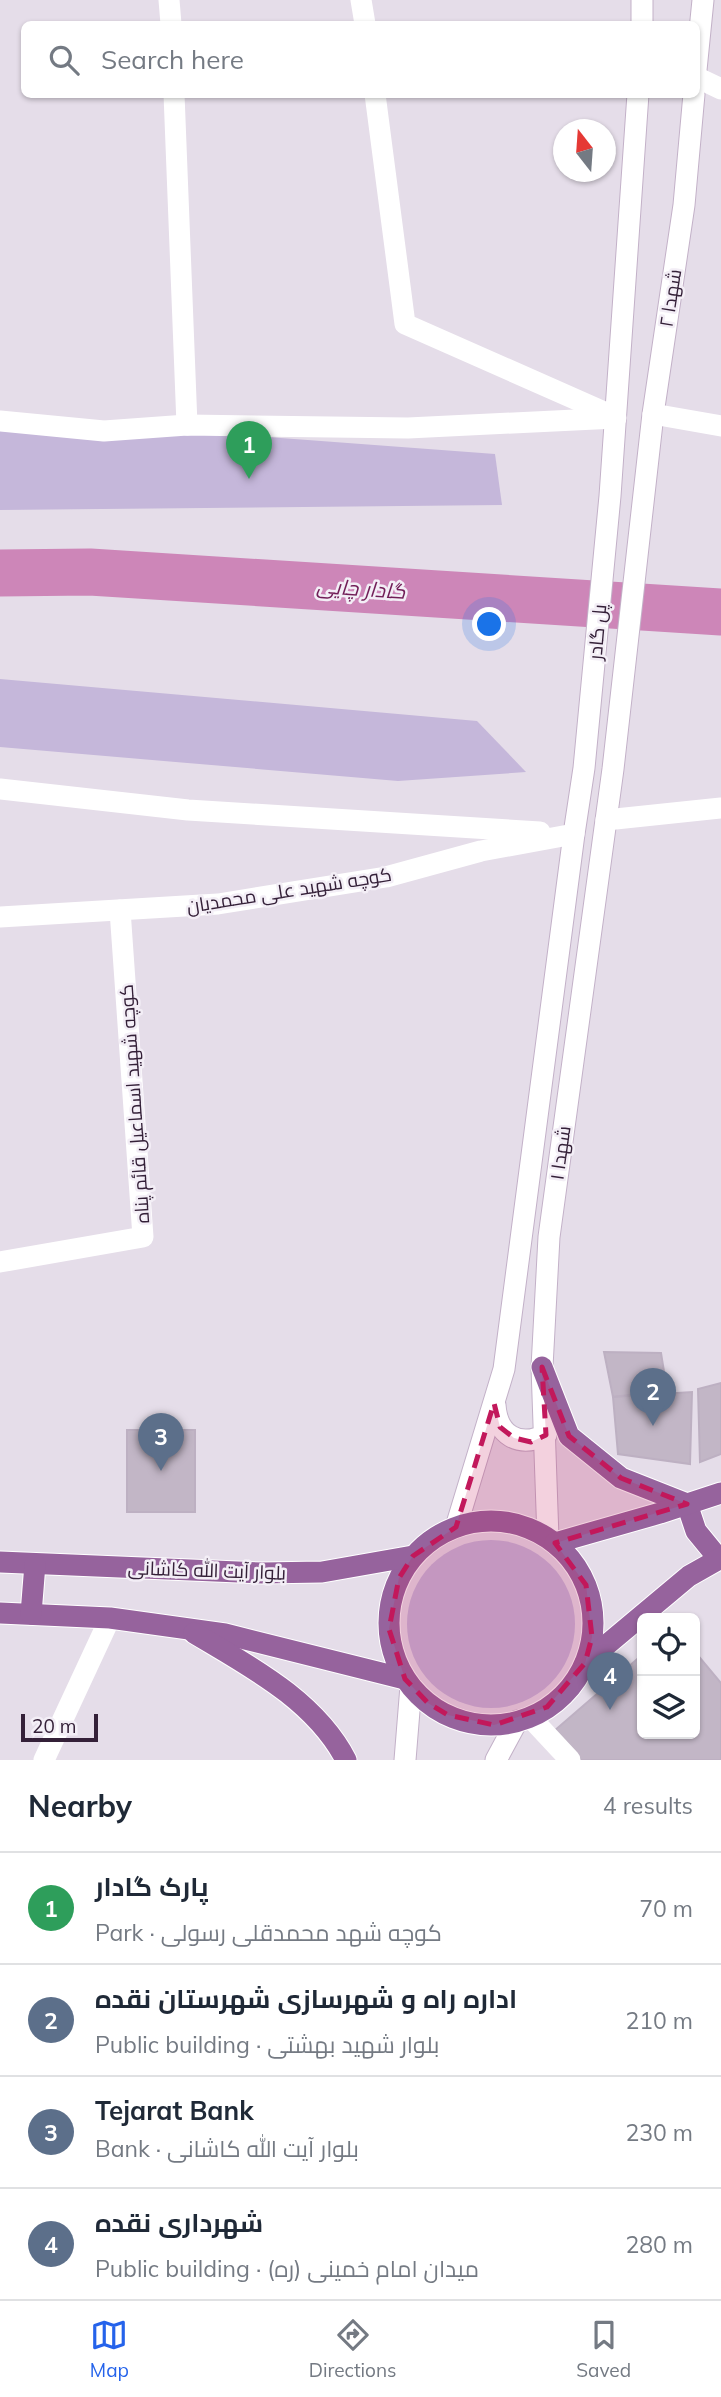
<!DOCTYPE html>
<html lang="en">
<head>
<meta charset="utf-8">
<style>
  :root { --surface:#fff; --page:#f6f6f7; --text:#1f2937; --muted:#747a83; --line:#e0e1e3; --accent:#2563eb }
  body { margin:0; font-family:Mulish,Cairo,sans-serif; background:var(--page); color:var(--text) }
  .controls { position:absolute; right:21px; bottom:21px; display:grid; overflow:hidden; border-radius:10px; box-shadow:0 2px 5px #0004 }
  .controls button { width:63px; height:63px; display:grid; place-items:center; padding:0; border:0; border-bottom:2px solid var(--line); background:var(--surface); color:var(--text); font:35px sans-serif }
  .compass { position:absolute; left:553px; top:119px; width:63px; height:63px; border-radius:50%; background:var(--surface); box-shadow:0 2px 5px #0004; rotate:343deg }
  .scale { position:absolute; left:21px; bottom:18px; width:77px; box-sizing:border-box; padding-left:7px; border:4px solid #342038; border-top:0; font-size:19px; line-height:24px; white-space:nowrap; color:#342038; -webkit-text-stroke:5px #f3eef6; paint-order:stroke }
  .you { position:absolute; left:490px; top:625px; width:24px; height:24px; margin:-18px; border:5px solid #fff; border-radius:50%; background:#1a73e8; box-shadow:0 0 0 10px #1a73e833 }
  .badge { display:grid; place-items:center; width:46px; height:46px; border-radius:50%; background:var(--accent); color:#fff; font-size:23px; font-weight:700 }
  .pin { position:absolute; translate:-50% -58px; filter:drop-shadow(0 2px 4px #0008) }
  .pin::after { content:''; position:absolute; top:37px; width:24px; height:21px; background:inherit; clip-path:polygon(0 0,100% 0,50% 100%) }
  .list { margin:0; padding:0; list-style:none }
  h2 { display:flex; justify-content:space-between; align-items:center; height:91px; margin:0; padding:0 28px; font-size:30px }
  h2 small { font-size:23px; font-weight:400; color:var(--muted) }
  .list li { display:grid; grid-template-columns:46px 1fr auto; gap:21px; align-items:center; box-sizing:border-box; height:112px; padding:0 28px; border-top:2px solid var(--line) }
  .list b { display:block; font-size:26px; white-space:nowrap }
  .list p { margin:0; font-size:23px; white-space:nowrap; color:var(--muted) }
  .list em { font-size:23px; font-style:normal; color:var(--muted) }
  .icon { flex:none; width:38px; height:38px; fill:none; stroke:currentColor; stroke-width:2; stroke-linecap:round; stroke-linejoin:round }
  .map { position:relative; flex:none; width:721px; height:1760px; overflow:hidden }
  .search { position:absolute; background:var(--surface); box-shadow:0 2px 5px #0004; left:21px; right:21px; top:21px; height:77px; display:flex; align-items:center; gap:18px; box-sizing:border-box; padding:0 24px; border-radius:10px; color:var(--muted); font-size:26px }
  .sheet { height:539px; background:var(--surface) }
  nav { display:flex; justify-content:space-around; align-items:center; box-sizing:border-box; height:98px; border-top:2px solid var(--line); background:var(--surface); font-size:19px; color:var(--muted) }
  nav a { display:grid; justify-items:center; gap:4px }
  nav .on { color:var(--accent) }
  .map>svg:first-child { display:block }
</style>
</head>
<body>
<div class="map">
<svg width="721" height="1760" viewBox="0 0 721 1760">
  <rect width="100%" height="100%" fill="#e5dde9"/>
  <g fill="#c5b7da">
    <polygon points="0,417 495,454 502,505 0,510"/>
    <polygon points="0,679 477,721 526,772 398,781 0,747"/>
    <circle cx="491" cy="1624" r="84"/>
  </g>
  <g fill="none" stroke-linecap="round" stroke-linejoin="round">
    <polyline stroke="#cd86b8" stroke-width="47" points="0,573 90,572 721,612"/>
  </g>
  <g fill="#c2b6c6" stroke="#bdb0c2" stroke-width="2">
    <polygon points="604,1352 661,1353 667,1390 613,1397"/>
    <polygon points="721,1383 721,1454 700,1462 698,1389"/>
    <polygon points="692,1392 690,1464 618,1454 613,1397"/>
    <rect x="127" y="1430" width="68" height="82"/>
    <polygon points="695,1652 721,1683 721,1760 581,1760 554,1731 642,1655 642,1734 695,1734"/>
  </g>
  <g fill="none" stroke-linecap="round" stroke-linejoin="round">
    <defs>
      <g id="secondary">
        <polyline points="642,24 642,0"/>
        <polyline points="696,70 703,0"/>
        <path d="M495,1405C497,1435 518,1448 546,1435"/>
        <polyline points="456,1527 504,1369 574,834 584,768 610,496 638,94"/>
        <polyline points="548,1538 542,1367 549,1237 613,769 653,414 684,205 694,94"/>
        <polyline points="405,1760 411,1686"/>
        <polyline points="496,1760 517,1721"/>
      </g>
      <g id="primary">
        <polyline points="542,1367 569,1436 621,1478 687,1504 696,1531 719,1559"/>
        <circle cx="491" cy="1623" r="102"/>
        <polyline points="555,1543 660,1513 721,1493"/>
        <polyline points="0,1562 262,1573 322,1572 413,1556"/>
        <polyline points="0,1613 110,1618 225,1634 405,1679"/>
        <polyline points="31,1614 35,1564"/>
        <path d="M194,1633C249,1666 315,1700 346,1760"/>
        <polyline points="585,1663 689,1576 721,1558"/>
      </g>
    </defs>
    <use href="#secondary" stroke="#c3b1c8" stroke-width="23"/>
    <use href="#primary" stroke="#fff" stroke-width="23"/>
    <g stroke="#fff" stroke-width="21">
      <polyline points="169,0 171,24"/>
      <polyline points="361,0 365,24"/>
      <polyline points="696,77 721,89"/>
      <polyline points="174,94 187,425"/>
      <polyline points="375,94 405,324 611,415"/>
      <polyline points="653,414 721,426"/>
      <polyline points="0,421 104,431 187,425 408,428 616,418"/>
      <polyline points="0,789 188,810 540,832"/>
      <polyline points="606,820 721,808"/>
      <polyline points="0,917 218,904 386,877 481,851 574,834"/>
      <polyline points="0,1262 143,1237 120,910"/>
      <polyline points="530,1717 570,1760"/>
      <polyline points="44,1760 110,1618"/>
    </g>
    <use href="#secondary" stroke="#fff" stroke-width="21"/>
    <use href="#primary" stroke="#96639d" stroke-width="21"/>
  </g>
  <path fill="#c2185b" fill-opacity="0.2" stroke="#c2185b" stroke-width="5" stroke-dasharray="14 9" stroke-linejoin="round" d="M542,1367L569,1436L621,1478L687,1504L555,1543L586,1585L592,1637L585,1663L547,1707L494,1725L448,1715L428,1703L405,1679L389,1629L399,1578L413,1556L456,1527L494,1403L500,1427L514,1438L531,1442L546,1435Z"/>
  <g text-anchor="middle" stroke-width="5" stroke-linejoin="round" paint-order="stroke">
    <g font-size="19" fill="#342038" stroke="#f3eef6">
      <text transform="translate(670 298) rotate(-81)" y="7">شهدا ۲</text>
      <text transform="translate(597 632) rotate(-85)" y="7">پل گادر</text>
      <text transform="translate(289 890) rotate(-9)" y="7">کوچه شهید علی محمدیان</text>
      <text transform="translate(134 1104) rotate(-94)" y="7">کوچه شهید اسماعیل قائم پناه</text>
      <text transform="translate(560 1153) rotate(-82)" y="7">شهدا ۱</text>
      <text transform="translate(207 1570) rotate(2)" y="7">بلوار آیت الله کاشانی</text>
    </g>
    <g font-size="21" font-style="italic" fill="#711d57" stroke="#f3eef6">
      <text transform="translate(361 589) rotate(4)" y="7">گادار چایی</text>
    </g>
  </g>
</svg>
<div class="controls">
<button><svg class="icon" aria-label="locate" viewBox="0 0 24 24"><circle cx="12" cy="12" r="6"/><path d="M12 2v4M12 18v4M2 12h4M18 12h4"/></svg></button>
<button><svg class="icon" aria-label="layers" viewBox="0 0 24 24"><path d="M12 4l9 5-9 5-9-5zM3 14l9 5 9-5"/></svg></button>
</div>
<svg class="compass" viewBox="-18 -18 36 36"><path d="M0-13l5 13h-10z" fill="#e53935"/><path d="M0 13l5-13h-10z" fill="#747a83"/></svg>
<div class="scale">20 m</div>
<div class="you"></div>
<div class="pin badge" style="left:249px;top:479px;background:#2e9e5b">1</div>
<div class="pin badge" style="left:653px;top:1426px;background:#5c6f8a">2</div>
<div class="pin badge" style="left:161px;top:1471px;background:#5c6f8a">3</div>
<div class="pin badge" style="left:610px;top:1710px;background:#5c6f8a">4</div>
<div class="search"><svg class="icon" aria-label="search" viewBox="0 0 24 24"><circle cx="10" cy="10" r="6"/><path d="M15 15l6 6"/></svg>Search here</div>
</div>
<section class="sheet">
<h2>Nearby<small>4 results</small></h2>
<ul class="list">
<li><span class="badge" style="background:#2e9e5b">1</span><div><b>پارک گادار</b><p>Park · کوچه شهد محمدقلی رسولی</p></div><em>70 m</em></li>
<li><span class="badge" style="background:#5c6f8a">2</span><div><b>اداره راه و شهرسازی شهرستان نقده</b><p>Public building · بلوار شهید بهشتی</p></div><em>210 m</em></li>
<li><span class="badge" style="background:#5c6f8a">3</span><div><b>Tejarat Bank</b><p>Bank · بلوار آیت الله کاشانی</p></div><em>230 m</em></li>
<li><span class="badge" style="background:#5c6f8a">4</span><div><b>شهرداری نقده</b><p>Public building · میدان امام خمینی (ره)</p></div><em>280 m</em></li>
</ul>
</section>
<nav>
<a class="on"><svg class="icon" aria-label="map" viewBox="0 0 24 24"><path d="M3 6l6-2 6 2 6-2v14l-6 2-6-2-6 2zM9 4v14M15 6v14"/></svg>Map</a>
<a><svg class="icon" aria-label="directions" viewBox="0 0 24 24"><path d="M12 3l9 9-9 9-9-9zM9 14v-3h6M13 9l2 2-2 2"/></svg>Directions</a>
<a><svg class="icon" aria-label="saved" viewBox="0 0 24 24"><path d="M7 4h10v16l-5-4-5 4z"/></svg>Saved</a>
</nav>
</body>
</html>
